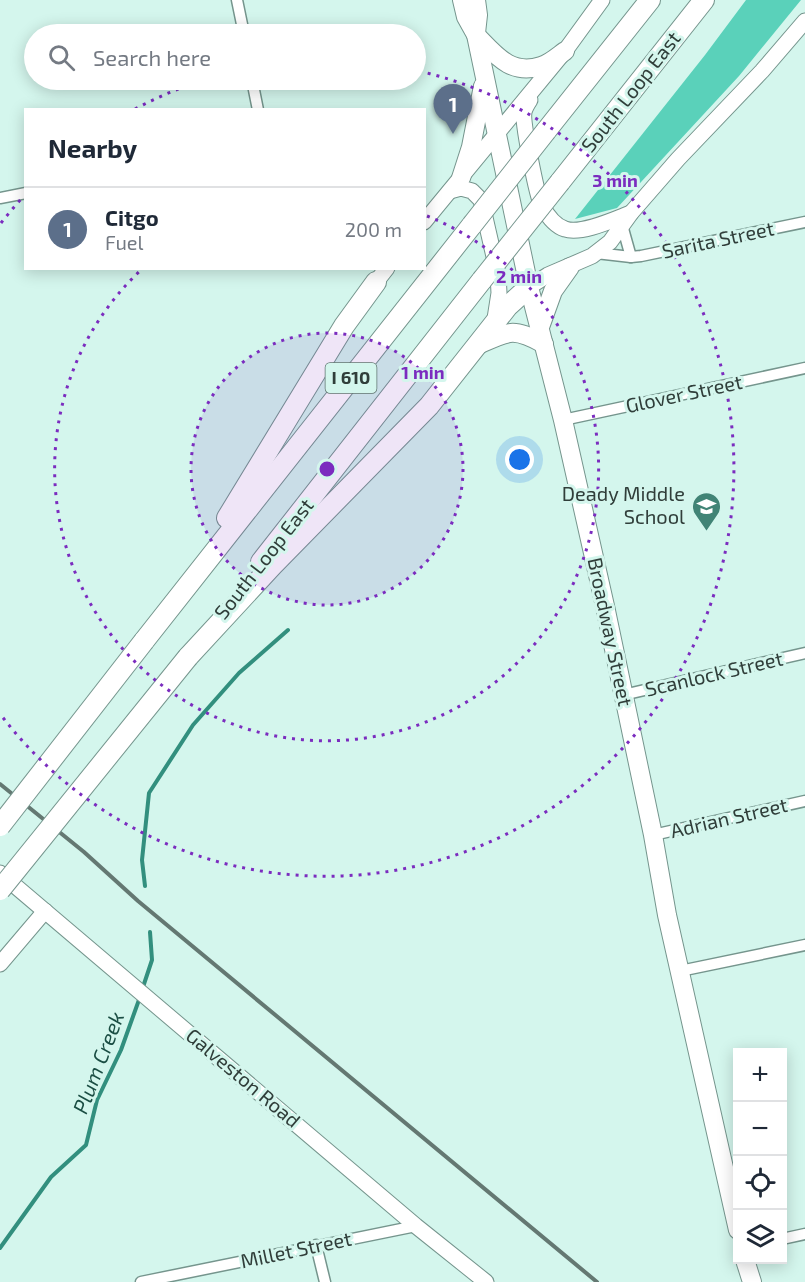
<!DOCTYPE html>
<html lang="en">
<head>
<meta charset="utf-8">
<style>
  :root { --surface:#fff; --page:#f2f2f3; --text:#1f2937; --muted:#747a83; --line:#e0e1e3; --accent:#2563eb }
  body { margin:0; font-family:"Exo 2",sans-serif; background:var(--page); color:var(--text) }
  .controls { position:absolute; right:18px; bottom:18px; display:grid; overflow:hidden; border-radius:0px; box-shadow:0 3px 15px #0003 }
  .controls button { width:54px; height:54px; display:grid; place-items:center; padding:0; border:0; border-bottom:2px solid var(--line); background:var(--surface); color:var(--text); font:30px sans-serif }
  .you { position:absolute; left:520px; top:460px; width:21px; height:21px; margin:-15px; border:4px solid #fff; border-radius:50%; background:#1a73e8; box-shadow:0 0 0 9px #1a73e833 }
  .badge { display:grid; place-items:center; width:39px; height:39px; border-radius:50%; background:var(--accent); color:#fff; font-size:20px; font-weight:700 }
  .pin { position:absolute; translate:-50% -50px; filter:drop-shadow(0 2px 3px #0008) }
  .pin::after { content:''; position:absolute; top:32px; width:21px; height:18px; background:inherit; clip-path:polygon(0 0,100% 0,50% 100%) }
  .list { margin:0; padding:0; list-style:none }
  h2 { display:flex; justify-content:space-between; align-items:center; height:78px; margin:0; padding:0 24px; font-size:26px }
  h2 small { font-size:20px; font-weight:400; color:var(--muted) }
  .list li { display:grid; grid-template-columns:39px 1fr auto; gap:18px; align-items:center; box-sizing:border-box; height:84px; padding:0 24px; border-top:2px solid var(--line) }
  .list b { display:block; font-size:22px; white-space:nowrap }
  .list p { margin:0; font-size:20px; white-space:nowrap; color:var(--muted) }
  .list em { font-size:20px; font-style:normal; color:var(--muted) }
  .icon { flex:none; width:33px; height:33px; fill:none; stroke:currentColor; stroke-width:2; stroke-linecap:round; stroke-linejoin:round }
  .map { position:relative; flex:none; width:805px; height:1282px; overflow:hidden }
  .search { position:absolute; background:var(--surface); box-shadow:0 3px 15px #0003; left:24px; top:24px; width:402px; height:66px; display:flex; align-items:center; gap:15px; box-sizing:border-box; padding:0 21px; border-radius:33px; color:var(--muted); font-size:22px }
  .panel { position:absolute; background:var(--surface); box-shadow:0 3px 15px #0003; left:24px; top:108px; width:402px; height:162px; border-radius:0px }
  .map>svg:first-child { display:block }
</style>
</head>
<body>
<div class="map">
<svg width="805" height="1282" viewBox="0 0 805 1282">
  <rect width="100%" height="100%" fill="#d4f6ed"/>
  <polygon fill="#5ad1ba" points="746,0 801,0 739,76 617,208 575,219 705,55"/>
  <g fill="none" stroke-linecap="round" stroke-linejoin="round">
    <g stroke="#328f7e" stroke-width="4">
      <polyline points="145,886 142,860 149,793 193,725 239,673 288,630"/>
      <polyline points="142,990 152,960 150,932"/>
      <polyline points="0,1248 51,1177 86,1145 97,1100 121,1050 140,997"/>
    </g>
    <defs>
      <g id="minor">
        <polyline points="237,0 244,34"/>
        <polyline points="252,80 258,110"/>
        <polyline points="0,198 26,193"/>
        <polyline points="622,225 631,257"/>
        <polyline points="596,253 631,257 641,256 805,222"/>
        <polyline points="563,420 805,368"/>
        <polyline points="623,695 805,653"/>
        <polyline points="653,835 805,801"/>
        <polyline points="680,971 805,945"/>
        <polyline points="782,1239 805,1234"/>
        <polyline points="316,1245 325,1282"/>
        <polyline points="141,1282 416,1226"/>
      </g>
      <g id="secondary">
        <path d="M530,100C528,103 525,108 524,112C522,122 537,196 542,206C547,215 555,226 565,229C581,235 615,219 631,213"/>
        <polyline points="450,191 461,188 472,191 481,200 498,274 499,293 494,325"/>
        <polyline points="424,222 565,51 602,0"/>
        <polyline points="376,282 387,268"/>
        <polyline points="529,287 548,275 592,256 610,242 631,213 678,159 762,71 805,21"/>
        <polyline points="0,873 416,1226 486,1282"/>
        <polyline points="0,964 45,911"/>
      </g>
      <g id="primary">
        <polyline points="462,0 466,17 476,35 529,287 563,420 605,606 653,835 667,915 738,1230"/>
        <polyline points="476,33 478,15 476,0"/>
        <path d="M476,35C495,54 510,76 541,66C549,64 558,56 565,51"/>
        <polyline points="461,178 471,147 483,86"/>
        <polyline points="540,327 553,291 570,267"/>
        <path d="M478,345C509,331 513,327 544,344"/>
        <polyline points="745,1260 752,1282"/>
      </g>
      <g id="motorway">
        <polyline points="546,131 650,0"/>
        <polyline points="560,182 704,0"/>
        <polyline points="227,518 344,326 376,282"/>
        <polyline points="261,562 482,280"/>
        <polyline points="144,641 472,225"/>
        <polyline points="188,657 273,565 429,406 508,306 529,287"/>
      </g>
    </defs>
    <use href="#minor" stroke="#75958d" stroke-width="13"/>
    <use href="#secondary" stroke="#75958d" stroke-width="17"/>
    <use href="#primary" stroke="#75958d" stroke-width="20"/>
    <use href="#motorway" stroke="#75958d" stroke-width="22"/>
    <use href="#minor" stroke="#fff" stroke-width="10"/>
    <use href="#secondary" stroke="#fff" stroke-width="15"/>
    <use href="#primary" stroke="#fff" stroke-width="18"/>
    <use href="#motorway" stroke="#fff" stroke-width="20"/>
    <polyline stroke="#647872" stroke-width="4" points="0,784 84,852 138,901 597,1282"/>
    <defs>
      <g id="motorway-bridge">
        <polyline points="472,225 546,131"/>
        <polyline points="482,280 560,182"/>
        <polyline points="0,826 144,641"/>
        <polyline points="0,890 188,657"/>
      </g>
    </defs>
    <use href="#motorway-bridge" stroke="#75958d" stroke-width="22" stroke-linecap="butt"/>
    <use href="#motorway-bridge" stroke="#fff" stroke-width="20"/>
  </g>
  <circle cx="327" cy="469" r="136" fill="#7b2cbf" fill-opacity=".12"/>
  <g fill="none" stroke="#7b2cbf" stroke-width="3" stroke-dasharray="3 6">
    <circle cx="327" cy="469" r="136"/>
    <path d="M427 216A272 272 0 1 1 141 270"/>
    <path d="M1 223A408 408 0 0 1 24 196M135 109A408 408 0 0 1 204 80M419 71A408 408 0 1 1 1 715"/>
  </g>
  <defs>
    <symbol id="school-pin" viewBox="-11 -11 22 30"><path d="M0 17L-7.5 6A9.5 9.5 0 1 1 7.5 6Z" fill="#418476" stroke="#d4f6ed"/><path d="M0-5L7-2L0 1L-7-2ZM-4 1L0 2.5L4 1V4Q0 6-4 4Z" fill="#fff"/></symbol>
  </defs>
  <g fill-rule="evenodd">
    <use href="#school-pin" x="690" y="490" width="33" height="45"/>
  </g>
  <g text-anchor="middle" stroke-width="6" stroke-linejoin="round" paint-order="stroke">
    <rect fill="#d4f6ed" stroke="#617570" stroke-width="1.5" x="325.5" y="363" width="51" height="30" rx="4.5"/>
    <g font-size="18" font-weight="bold" fill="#303e3a">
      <text x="351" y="384">I 610</text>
    </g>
    <g font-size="20" fill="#303e3a" stroke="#d4f6ed">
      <text transform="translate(631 92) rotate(-52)" y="7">South Loop East</text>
      <text transform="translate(718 240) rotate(-12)" y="7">Sarita Street</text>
      <text transform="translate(684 394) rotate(-12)" y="7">Glover Street</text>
      <text transform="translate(264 559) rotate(-52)" y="7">South Loop East</text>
      <text transform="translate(610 632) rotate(78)" y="7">Broadway Street</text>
      <text transform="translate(714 674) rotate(-13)" y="7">Scanlock Street</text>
      <text transform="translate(729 818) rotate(-13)" y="7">Adrian Street</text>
      <text transform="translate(243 1078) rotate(40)" y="7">Galveston Road</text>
      <text transform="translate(296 1250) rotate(-12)" y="7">Millet Street</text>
    </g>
    <g font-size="20" fill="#303e3a" stroke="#d4f6ed" text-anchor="end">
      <text x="685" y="501">Deady Middle<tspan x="685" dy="23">School</tspan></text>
    </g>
    <g font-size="21" font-style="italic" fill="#1b4e44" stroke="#d4f6ed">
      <text transform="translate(99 1063) rotate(-69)" y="7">Plum Creek</text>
    </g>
  </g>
  <circle cx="327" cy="469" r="9" fill="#7b2cbf" stroke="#d4f6ed" stroke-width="3"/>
  <g font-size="18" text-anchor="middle" font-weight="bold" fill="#7b2cbf" stroke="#d4f6ed" stroke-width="6" stroke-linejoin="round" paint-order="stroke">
    <text x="615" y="187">3 min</text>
    <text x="519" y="283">2 min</text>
    <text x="423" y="379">1 min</text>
  </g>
</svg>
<div class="controls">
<button>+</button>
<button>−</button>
<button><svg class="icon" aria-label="locate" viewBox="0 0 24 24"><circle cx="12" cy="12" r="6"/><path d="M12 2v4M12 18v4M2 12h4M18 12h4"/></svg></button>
<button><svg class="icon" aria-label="layers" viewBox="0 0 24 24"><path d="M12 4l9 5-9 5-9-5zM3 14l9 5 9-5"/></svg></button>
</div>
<div class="you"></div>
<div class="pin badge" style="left:453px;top:134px;background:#5c6f8a">1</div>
<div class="search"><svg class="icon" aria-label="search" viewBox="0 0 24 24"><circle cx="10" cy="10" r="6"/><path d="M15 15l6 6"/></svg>Search here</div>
<section class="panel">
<h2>Nearby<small></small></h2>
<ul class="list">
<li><span class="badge" style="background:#5c6f8a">1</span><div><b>Citgo</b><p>Fuel</p></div><em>200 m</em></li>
</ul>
</section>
</div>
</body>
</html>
